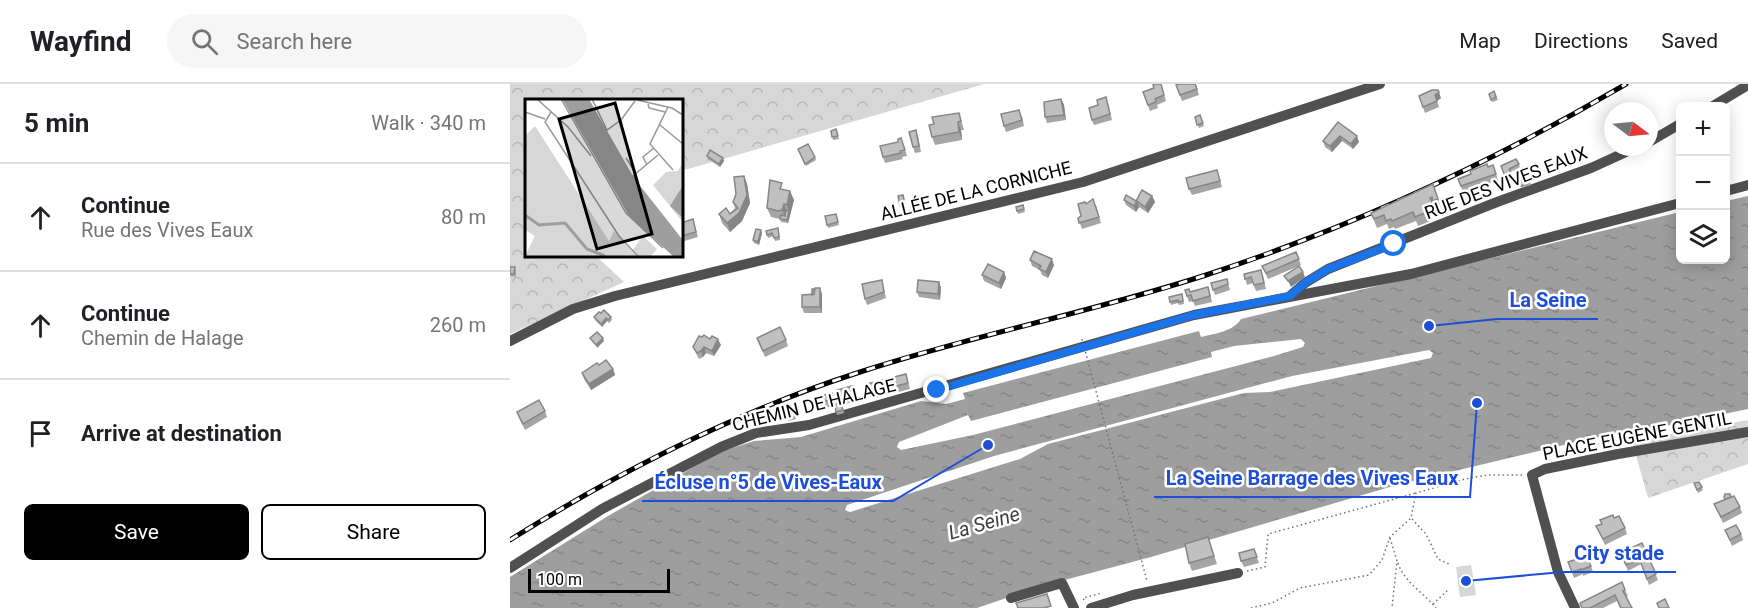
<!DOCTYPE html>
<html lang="en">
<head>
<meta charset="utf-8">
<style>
  :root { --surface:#fff; --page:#f6f6f6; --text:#202124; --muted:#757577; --line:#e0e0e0; --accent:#000 }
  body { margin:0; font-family:Roboto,sans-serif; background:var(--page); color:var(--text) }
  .controls { position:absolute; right:18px; top:18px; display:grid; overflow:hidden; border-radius:9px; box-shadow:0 3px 15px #0003 }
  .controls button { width:54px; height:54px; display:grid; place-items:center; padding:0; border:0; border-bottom:2px solid var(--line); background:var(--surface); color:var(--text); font:30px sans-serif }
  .compass { position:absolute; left:1094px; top:18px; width:54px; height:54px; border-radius:50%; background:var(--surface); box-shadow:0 3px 15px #0003; rotate:106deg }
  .scale { position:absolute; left:18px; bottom:15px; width:142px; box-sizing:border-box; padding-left:6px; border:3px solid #000; border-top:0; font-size:16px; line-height:21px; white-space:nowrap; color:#000; -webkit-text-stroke:4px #fff; paint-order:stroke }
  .stop { position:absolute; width:18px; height:18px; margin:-14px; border:4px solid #1a73e8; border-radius:50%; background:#fff }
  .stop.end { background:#1a73e8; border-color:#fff; box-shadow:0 2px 6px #0008 }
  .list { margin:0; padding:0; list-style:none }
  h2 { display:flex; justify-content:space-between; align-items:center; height:78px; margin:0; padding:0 24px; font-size:26px }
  h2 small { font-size:20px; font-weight:400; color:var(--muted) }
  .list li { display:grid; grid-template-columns:39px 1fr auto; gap:18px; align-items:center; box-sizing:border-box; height:108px; padding:0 24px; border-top:2px solid var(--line) }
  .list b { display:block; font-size:22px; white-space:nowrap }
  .list p { margin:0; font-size:20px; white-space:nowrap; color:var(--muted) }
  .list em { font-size:20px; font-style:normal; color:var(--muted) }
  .actions { display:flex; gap:12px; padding:18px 24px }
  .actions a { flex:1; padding:14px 0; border:2px solid var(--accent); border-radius:9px; text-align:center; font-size:21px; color:var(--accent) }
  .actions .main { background:var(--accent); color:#fff }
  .icon { flex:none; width:33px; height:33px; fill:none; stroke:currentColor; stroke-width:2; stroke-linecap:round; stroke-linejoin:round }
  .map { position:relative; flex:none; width:1238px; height:524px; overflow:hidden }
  header { display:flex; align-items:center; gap:36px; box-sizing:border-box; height:84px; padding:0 30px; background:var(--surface); border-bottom:2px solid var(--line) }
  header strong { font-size:28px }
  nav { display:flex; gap:33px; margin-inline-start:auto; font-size:21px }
  .search { width:420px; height:54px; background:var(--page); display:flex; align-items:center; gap:15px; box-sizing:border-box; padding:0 21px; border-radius:33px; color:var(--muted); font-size:22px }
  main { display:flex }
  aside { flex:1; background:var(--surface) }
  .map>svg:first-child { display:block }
</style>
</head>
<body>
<header>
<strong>Wayfind</strong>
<div class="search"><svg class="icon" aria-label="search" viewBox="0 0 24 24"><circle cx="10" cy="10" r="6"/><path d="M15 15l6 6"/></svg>Search here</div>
<nav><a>Map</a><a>Directions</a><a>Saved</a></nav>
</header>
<main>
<aside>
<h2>5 min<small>Walk · 340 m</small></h2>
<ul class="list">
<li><svg class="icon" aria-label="ahead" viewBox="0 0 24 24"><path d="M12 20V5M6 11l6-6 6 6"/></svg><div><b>Continue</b><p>Rue des Vives Eaux</p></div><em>80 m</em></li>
<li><svg class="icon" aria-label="ahead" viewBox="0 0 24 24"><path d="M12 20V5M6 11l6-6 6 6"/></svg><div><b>Continue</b><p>Chemin de Halage</p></div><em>260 m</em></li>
<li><svg class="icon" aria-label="arrive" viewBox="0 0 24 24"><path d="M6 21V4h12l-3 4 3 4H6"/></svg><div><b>Arrive at destination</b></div></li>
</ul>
<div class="actions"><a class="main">Save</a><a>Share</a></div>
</aside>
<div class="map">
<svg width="1238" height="524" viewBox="0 0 1238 524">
  <defs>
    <pattern id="forest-crowns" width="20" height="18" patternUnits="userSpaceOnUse" patternTransform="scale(1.5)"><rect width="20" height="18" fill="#d7d7d7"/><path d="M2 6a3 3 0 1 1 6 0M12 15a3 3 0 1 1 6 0" fill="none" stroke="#b7b7b7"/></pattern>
    <pattern id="water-ripples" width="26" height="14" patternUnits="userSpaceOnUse" patternTransform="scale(1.5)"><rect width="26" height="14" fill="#9e9e9e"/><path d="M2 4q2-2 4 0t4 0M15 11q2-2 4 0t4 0" fill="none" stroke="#868686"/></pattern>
  </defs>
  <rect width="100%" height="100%" fill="#fff"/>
  <g fill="url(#forest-crowns)">
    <polygon points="0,0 474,0 171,87 171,16 16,16 16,171 85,171 114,198 0,250"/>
    <polygon points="1238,336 1238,380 1138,414 1122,357"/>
  </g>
  <polygon fill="#d7d7d7" points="961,481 966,511 950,513 946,483"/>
  <path fill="url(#water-ripples)" fill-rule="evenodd" d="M1238,112V325L1131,347L1125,344L890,400L641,473L532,502L467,524H0V493L98,432L210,368L244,357L291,353L411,317L436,320L455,315L453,309L689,247L691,253C704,250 724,247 731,235L1170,128V176H1216V117ZM791,255L795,259L793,263L764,272L463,351L391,366L387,363L389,358L458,331L461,337L702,273L701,268L724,262ZM919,266L923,269L921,274L760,308L734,309L538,360L510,375L340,428L335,426L337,421L484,372L782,292Z"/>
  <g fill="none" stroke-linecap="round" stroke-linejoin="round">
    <g stroke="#727272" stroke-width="1.5" stroke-dasharray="1.5 3" stroke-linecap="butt">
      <polyline points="902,435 916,450 928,475 941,481"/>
      <polyline points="880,454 887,477 882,524"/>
      <path d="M888,479C894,498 914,509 926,524"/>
      <polyline points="737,487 755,483 758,450 906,409"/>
      <polyline points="574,516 573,514 592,509"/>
      <polyline points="923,520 938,506"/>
      <polyline points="741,524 762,519 790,504 859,491 872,476 880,453 901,434 906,409 955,395 977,391 1012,391"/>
    </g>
    <g stroke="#505050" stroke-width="10">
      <polyline points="1203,22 1238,1"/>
      <polyline points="1139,58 1170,40"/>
      <polyline points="1216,107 1238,101"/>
      <polyline points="781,211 795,199 818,185 987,118 1081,84 1127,63"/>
      <polyline points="0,257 63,225 105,212 573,98 870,0"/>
      <polyline points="0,484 92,425 211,363 246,349 299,341 684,231 901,190 1170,119"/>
      <polyline points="501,514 552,499 564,524"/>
      <polyline points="581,524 623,511 728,489"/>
      <polyline points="1065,524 1048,488 1022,391 1035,385 1108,370 1238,348"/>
    </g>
    <defs>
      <path id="rail" d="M0,456C110,387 226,328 350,288C464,251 582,228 696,191C842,143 983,78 1116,0"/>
    </defs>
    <use href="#rail" stroke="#000" stroke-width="5"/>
    <use href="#rail" stroke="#fff" stroke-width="3" stroke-dasharray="9" stroke-linecap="butt"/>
    <polyline stroke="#727272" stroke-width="1.5" stroke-dasharray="1.5 3" stroke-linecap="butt" points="572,255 637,497"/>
  </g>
  <g fill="#a5a5a5">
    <polygon points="651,0 656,17 647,21 648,24 640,27 633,8"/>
    <polygon points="686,0 689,11 672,17 666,1"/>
    <polygon points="984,7 988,16 982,18 979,10"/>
    <polygon points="909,12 931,14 927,17 929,23 915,29"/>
    <polygon points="551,15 554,21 556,36 537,39 535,33"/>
    <polygon points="598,19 602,36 584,41 582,36 588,21"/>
    <polygon points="449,29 454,46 451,46 452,56 425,61 422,53 424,40"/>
    <polygon points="690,31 694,42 689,44 685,33"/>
    <polygon points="512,32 514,42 496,48 494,42"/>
    <polygon points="828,38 849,58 843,65 832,57 822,68 815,63 813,57"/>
    <polygon points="326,45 329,55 323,56 321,47"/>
    <polygon points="408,52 411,68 405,69 403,63"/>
    <polygon points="391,54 397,72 392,73 393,75 375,79 373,73 388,58"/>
    <polygon points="288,65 305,73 306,76 296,82"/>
    <polygon points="197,72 213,74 214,77 210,83 198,75"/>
    <polygon points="1006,75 1010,83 1000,88 1003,95 997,98 991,82"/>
    <polygon points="983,81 988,96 953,108 948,95"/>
    <polygon points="1014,83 1021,101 1012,104 1005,87"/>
    <polygon points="234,92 237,100 240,119 232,137 220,148 212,139 209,130 220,129 225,124 223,118"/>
    <polygon points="709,92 712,103 682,111 679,105"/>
    <polygon points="923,100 931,124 926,125 925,122 923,123 925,127 919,134 921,137 908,142 906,137 885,145 884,143 879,145 877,140 867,144 861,129"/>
    <polygon points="274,106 284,116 278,139 271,138 270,135 261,133 257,124"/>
    <polygon points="393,111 396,124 391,125 388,112"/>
    <polygon points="642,112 645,118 638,129 629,123 626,128 616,121 614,116 626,117"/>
    <polygon points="576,120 586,121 591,139 572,145 568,134 571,132"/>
    <polygon points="513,121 515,128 508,130 506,123"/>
    <polygon points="326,130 329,141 318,144 315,132"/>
    <polygon points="183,135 188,153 171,158 171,139"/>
    <polygon points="256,147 269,147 270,156 265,157 263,152 258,154"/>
    <polygon points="252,149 249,161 244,159 243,156"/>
    <polygon points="786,168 791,181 758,195 752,182"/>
    <polygon points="520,176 544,181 538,194 532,191 530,186 522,182"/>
    <polygon points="0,183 6,186 6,193 0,192"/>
    <polygon points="494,188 496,194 491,205 474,197 472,191"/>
    <polygon points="734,190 753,192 756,205 746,207 743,199 737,201"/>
    <polygon points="717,195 720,206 705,211 701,199"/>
    <polygon points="372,196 376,214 357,221 355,215"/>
    <polygon points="429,198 431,204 430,216 409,213 407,208"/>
    <polygon points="310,204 312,210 312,229 294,229 292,223 302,211"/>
    <polygon points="675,206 680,208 700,209 702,218 685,222 683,217 679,218"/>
    <polygon points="672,210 674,220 669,221 668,219 661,221 659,213"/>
    <polygon points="91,229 101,233 102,236 99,239 97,237 92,243 85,236 84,233"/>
    <polygon points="247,254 276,256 278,262 255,273"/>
    <polygon points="211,261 204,272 196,269 193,273 189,275 183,263"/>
    <polygon points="89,281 103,285 105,291 81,306 74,295 72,289"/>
    <polygon points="396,290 400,305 365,314 364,311 361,311 357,300"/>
    <polygon points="342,302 346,317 332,321 334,329 327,331 325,322"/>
    <polygon points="322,309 326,321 311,325 307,313"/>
    <polygon points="282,325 286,335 279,337 276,328"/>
    <polygon points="35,327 37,333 15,346 9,334 7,328"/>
    <polygon points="1189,398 1193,406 1188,409 1185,402"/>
    <polygon points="1221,413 1230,423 1232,429 1213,439 1204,420"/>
    <polygon points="1104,434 1115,444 1117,450 1095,461 1086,442"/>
    <polygon points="1215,446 1231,450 1233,456 1222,462"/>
    <polygon points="698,453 707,480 682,487 679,479"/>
    <polygon points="1132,459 1148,496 1139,501 1131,480 1118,487 1113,475 1121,472"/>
    <polygon points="746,471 749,479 734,483 731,477"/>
    <polygon points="1058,478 1081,482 1083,488 1073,492 1073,490 1064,494"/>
    <polygon points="1115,506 1118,512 1116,513 1122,524 1110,524 1107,517 1093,524 1072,524"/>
  </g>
  <g fill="#868686">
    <polygon points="929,8 931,14 927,17 925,11"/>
    <polygon points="551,15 554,21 556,36 554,31"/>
    <polygon points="448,38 451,46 452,56 449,48"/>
    <polygon points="830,52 832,57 822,68 820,62"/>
    <polygon points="847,52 849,58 843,65 841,60"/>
    <polygon points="213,74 214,77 210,83 209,80"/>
    <polygon points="234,92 237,100 240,119 232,137 220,148 217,139 229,129"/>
    <polygon points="280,107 284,116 278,139 277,136 279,127 277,121"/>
    <polygon points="642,112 645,118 638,129 635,123"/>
    <polygon points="627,117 629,123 626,128 624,122"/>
    <polygon points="922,118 925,127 919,134 916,125"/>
    <polygon points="274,120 277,129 276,135 272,126"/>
    <polygon points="251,146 252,149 249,161 248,158"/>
    <polygon points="542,175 544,181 538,194 536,188"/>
    <polygon points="494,188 496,194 491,205 489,199"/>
    <polygon points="793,188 795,193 781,203 778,197"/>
    <polygon points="429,198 431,204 430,216 428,210"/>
    <polygon points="310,204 312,210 312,229 310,223"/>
    <polygon points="96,234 97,237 92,243 91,240"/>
    <polygon points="93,254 94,257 87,264 86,261"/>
    <polygon points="208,255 211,261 204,272 202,267"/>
    <polygon points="194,263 196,269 193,273 191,267"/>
    <polygon points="103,285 105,291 81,306 79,300"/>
  </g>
  <g fill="#c0c0c0" stroke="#868686" stroke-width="1.5">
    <polygon points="645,0 651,0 654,11 645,15 646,18 638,21 633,8 644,4 643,1"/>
    <polygon points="669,0 685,0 687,5 670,11 666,1"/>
    <polygon points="922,6 928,6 929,8 925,11 927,17 913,23 909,12"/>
    <polygon points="984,7 986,13 981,16 979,10"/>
    <polygon points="596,13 600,30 582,36 579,24 588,21 587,16"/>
    <polygon points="551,15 554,31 535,33 534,18"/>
    <polygon points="509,26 512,36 494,42 491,30"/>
    <polygon points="449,29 451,37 448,38 449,48 422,53 419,41 424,40 422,33"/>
    <polygon points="690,31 693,39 687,41 685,33"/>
    <polygon points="828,38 847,52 841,60 830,52 820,62 813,57"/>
    <polygon points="326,45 328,52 322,53 321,47"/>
    <polygon points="406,46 409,62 403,63 399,48"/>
    <polygon points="391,54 395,66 390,67 391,69 373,73 370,62 388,58 388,55"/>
    <polygon points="298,60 305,73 295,80 288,65"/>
    <polygon points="200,66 213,74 209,80 197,72"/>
    <polygon points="1006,75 1009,80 999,85 1002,92 996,95 991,82"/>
    <polygon points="977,80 978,83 983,81 986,90 951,102 948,95 961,90 960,87"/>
    <polygon points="1014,83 1020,98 1011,102 1005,87"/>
    <polygon points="707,86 710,97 679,105 676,94"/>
    <polygon points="234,92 237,111 229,129 217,139 209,130 216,124 220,130 228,124 223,118 226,110 224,93"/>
    <polygon points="260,96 272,99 270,105 280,107 277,121 274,120 272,126 268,127 257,124"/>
    <polygon points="923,100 928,115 923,117 922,113 920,114 922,118 916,125 917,128 905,133 903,128 882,137 881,135 876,137 874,131 864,135 861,129"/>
    <polygon points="632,106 642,112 635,123 627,117 624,122 614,116 616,111 626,117"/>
    <polygon points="393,111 395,121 390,122 388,112"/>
    <polygon points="583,115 589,133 569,139 568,134 571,132 568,120 575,118 576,120"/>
    <polygon points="513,121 514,125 507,127 506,123"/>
    <polygon points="276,126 279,127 277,136 270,135 271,131 275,132"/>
    <polygon points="326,130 328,138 317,141 315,132"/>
    <polygon points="183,135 186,148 171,152 171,139"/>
    <polygon points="268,144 269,153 264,154 262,149 257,151 256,147"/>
    <polygon points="246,145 251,146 248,158 243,156"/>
    <polygon points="524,167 542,175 536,188 529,185 531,182 520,176"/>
    <polygon points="786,168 789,175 756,189 752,182"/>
    <polygon points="478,180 494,188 489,199 472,191"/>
    <polygon points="789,182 793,188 778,197 774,192"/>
    <polygon points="0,183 5,183 4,190 0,190"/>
    <polygon points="751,186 754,199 744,201 741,193 735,195 734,190"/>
    <polygon points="717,195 718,200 703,206 701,199"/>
    <polygon points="372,196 374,208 355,215 352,200"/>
    <polygon points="408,196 429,198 428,210 407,208"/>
    <polygon points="698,203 700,212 683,217 681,211 677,212 675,206 679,205 680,208"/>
    <polygon points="305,204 310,204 310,223 292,223 292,211 304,210"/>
    <polygon points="302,205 304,205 304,210 302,211"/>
    <polygon points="672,210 673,217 668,218 668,216 660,218 659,213"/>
    <polygon points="94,226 101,233 98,236 96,234 91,240 84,233 89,228 91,229"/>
    <polygon points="270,243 276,256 253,267 247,254"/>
    <polygon points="87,248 93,254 86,261 80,254"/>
    <polygon points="194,251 200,255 202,252 208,255 202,267 194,263 191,267 187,269 183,263 189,252 192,253"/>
    <polygon points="96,276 103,285 79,300 72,289 87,279 89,281"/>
    <polygon points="396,290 398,299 363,308 362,305 359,305 357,300"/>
    <polygon points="342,302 344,311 330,315 327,306"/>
    <polygon points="322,309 323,315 309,319 307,313"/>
    <polygon points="328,309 333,326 326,328 325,322 327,319 325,310"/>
    <polygon points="29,316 35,327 13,340 7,328"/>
    <polygon points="282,325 285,332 278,334 276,328"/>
    <polygon points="1189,398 1192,403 1187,406 1184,399"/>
    <polygon points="1215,410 1220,410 1221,413 1215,415 1214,413"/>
    <polygon points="1224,412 1230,423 1211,433 1204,420"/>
    <polygon points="1103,431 1104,434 1109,432 1115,444 1093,455 1086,442 1092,440 1090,436"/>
    <polygon points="1226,441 1231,450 1220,456 1215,446"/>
    <polygon points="698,453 704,472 679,479 675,460"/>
    <polygon points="1132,459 1146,490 1137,495 1129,474 1116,481 1113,475 1121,472 1119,465"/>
    <polygon points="744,465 747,473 731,477 729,469"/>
    <polygon points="1076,472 1081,482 1071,486 1071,485 1062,488 1058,478"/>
    <polygon points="1112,498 1115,506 1113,507 1122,524 1111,524 1105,511 1080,524 1072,524 1070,519"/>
    <polygon points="537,510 541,522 534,524 508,524 506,519"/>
    <polygon points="1155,515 1159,524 1149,524 1147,519"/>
  </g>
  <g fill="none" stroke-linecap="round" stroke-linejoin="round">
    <polyline stroke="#1a73e8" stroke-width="8" points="427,306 684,231 780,212 795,199 818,185 884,160"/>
  </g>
  <g text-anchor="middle" stroke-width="5" stroke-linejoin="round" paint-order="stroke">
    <g font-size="18" fill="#000" stroke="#fff">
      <text transform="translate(996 99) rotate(-21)" y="6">RUE DES VIVES EAUX</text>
      <text transform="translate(466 107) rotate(-14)" y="6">ALLÉE DE LA CORNICHE</text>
      <text transform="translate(304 321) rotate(-14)" y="6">CHEMIN DE HALAGE</text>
      <text transform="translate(1127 352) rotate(-11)" y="6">PLACE EUGÈNE GENTIL</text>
    </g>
    <g font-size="20" font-style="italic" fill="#3f3f3f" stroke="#fff">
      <text transform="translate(474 439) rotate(-16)" y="7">La Seine</text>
    </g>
  </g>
  <g transform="translate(15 15)">
    <rect width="158" height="158" fill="#fff"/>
    <path d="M157,65V122L128,86L141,73L153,72Z" fill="#d7d7d7"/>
    <path d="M10,27L84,142L89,132L107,152L118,137L132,150L126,157H0L10,137L0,131V37Z" fill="#d7d7d7"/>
    <path d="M37,0H64L109,79L157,140V157H148L104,117ZM157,88L158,118H157L145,107Z" fill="#9e9e9e"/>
    <path fill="none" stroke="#9e9e9e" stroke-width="3" d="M0,116L14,126L40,124L62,150L80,157"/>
    <path fill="none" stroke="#999" stroke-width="1.5" d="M12,0L43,28L66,57M36,0L101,114L138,149M67,0L82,31L96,21L110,2M112,1L147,9L158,16M123,5L124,9L140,13M143,8L125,45L148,71M0,13L20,20M26,13L20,23L94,137L113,157M135,26L158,45M101,59L111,75M122,66L118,58L129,49M111,82L108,77L133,56"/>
    <path fill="#000" fill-opacity="0.15" stroke="#000" stroke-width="3" d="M90,4L127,135L72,150L34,20Z"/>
    <rect width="158" height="158" fill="none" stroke="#000" stroke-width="3"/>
  </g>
  <path fill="none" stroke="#1d4ed8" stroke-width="2" d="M919 242L987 235H1088M967 319L960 413H644M478 361L383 417H132M956 497L1052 488H1166"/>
  <g fill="#1d4ed8" stroke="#fff" stroke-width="2">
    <circle cx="919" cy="242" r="6"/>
    <circle cx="967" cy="319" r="6"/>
    <circle cx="478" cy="361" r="6"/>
    <circle cx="956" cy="497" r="6"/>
  </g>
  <g font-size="20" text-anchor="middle" font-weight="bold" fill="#1d4ed8" stroke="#fff" stroke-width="5" stroke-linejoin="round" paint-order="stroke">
    <text x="1038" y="223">La Seine</text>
    <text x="802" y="401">La Seine Barrage des Vives Eaux</text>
    <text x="258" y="405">Écluse n°5 de Vives-Eaux</text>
    <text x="1109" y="476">City stade</text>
  </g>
</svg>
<div class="controls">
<button>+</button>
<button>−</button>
<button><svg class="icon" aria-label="layers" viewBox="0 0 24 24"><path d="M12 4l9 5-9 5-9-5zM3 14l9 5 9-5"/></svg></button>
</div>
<svg class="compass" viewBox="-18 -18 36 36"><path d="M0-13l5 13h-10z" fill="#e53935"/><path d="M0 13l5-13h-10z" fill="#757577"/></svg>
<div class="scale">100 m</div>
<div class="stop" style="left:884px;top:160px"></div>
<div class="stop end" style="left:427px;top:306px"></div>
</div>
</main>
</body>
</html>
